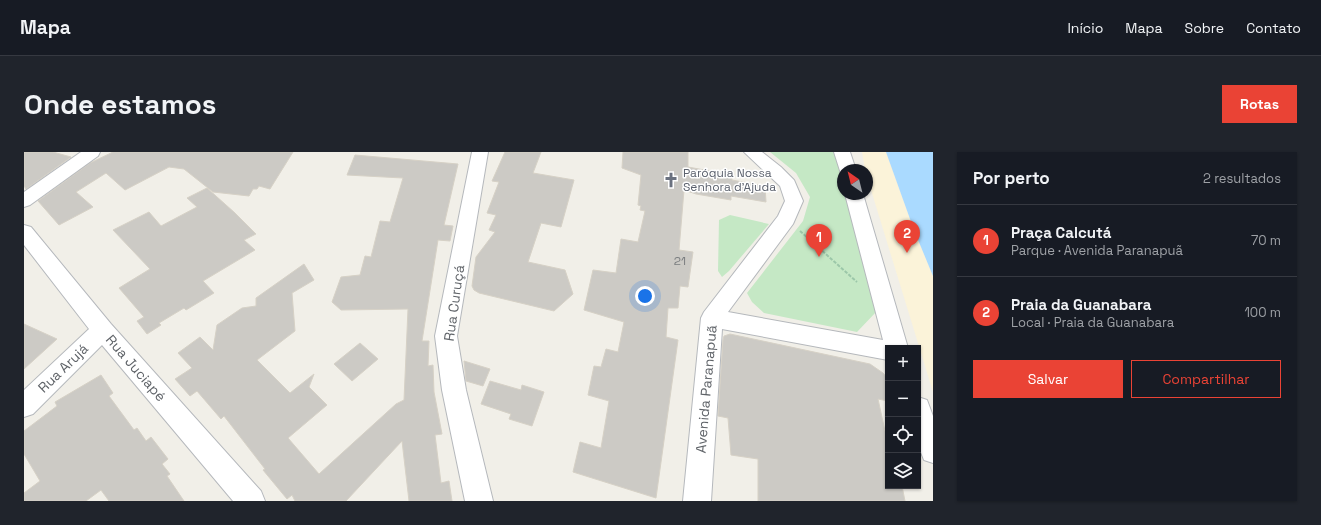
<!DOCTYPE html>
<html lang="pt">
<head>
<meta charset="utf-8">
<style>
  :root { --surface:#171b24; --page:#20242c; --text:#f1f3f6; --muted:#9ea1a6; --line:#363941; --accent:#ea4335 }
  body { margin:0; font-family:"Space Grotesk",sans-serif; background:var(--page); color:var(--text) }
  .controls { position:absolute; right:12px; bottom:12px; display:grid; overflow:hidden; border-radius:0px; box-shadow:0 1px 3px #0004 }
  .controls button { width:36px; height:36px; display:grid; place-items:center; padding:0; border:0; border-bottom:1px solid var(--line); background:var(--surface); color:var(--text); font:20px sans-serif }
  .compass { position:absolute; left:813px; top:12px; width:36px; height:36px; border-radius:50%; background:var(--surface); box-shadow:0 1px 3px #0004; rotate:325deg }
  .you { position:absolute; left:621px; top:144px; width:14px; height:14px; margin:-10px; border:3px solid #fff; border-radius:50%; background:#1a73e8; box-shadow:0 0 0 6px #1a73e833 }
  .badge { display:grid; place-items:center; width:26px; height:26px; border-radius:50%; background:var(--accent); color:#fff; font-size:13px; font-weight:700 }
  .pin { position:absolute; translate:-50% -33px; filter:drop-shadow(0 1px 2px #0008) }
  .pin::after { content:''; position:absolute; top:21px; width:14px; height:12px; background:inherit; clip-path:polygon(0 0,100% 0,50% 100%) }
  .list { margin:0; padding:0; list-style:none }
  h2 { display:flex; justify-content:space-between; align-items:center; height:52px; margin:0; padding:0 16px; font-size:17px }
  h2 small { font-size:13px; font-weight:400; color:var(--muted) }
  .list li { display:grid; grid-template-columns:26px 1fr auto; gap:12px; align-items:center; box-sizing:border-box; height:72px; padding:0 16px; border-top:1px solid var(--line) }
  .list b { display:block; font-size:15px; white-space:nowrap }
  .list p { margin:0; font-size:13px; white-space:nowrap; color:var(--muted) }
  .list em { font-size:13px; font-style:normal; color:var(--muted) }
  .actions { display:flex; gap:8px; padding:12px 16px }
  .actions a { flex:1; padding:9px 0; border:1px solid var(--accent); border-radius:0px; text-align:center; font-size:14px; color:var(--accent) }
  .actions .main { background:var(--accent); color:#fff }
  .icon { flex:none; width:22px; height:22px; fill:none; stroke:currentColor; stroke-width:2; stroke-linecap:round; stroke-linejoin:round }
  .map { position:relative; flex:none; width:909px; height:349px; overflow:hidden; border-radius:0px }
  header { display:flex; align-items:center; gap:24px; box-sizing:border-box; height:56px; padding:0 20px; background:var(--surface); border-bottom:1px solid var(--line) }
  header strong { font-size:19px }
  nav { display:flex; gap:22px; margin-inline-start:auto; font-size:14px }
  .intro { display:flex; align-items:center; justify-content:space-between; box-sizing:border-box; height:96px; padding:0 24px }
  h1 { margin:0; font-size:28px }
  .button { padding:10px 18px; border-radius:0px; background:var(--accent); color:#fff; font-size:14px; font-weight:700 }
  main { display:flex; gap:24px; padding:0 24px }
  aside { flex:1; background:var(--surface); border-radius:0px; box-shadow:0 1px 3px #0004 }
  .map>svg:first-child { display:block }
</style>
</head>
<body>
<header>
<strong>Mapa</strong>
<nav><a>Início</a><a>Mapa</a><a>Sobre</a><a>Contato</a></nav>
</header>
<div class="intro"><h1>Onde estamos</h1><a class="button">Rotas</a></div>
<main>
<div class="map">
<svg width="909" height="349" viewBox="0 0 909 349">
  <rect width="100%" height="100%" fill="#f1efe8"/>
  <g fill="#c5e8c5">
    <polygon points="746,0 812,0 819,28 819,42 823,42 853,159 833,180 740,161 728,150 723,141 779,69 786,45 772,21"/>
    <polygon points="706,63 745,72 705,119 698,125 694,119 695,68"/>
  </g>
  <polygon fill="#fbf3d9" points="838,0 862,0 890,78 909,124 909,240 843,25 843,18 841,18"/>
  <polygon fill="#aadaff" points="862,0 909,0 909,124 890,78"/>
  <g fill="#cccac5" stroke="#d6d1c6">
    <polygon points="0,0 29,0 47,5 2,37 0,34"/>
    <polygon points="89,0 269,0 246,37 235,34 233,37 229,37 225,44 189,40 160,17 145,15 101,38 82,21 52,40 69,55 35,73 14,49 66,11"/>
    <polygon points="481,0 517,0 509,21 550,28 537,75 517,71 504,110 541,118 549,142 530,159 455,141 450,138 448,134 452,105 471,80 465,78 472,63 463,61 475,30 468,29"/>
    <polygon points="599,0 664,0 664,15 708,23 708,28 741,34 742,50 707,44 707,48 672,42 660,38 655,98 669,100 664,135 656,134 654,156 644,156 642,185 654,188 632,346 549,320 556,290 577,296 585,249 564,243 570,214 577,215 582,197 594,200 600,170 560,158 569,118 592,121 597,87 614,90 621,59 616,58 617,54 614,53 617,23 598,16"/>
    <polygon points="331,3 434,12 420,73 429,74 426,89 414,88 398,189 405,189 404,214 409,213 410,240 418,282 411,283 417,331 425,329 428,349 385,349 378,289 322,349 271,349 268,343 263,347 239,318 241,317 200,264 197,267 173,239 166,244 151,227 168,216 154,201 176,185 189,198 193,173 218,156 232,154 232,146 280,112 290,128 268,141 271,179 233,208 266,241 290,222 285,235 303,253 264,286 295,322 372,252 380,248 384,157 317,158 308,150 317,125 336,123 341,104 347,105 356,69 366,70 379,26 323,23"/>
    <polygon points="183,36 211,61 232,82 220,88 231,98 179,129 190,141 162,158 160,156 135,171 137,173 123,182 113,169 120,165 95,136 126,117 89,78 125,60 137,74 173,55 163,46"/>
    <polygon points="0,172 33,187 0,217"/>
    <polygon points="706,182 846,212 859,221 864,227 864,249 854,247 861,279 864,280 864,334 878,334 881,349 734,349 734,307 707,303 704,266 694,264 699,188 700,184"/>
    <polygon points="336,191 354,207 328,229 310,212"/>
    <polygon points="440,209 466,217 459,234 442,229"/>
    <polygon points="77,223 89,241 85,244 110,278 113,276 122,289 127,285 144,307 138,312 146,322 143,324 160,349 85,349 77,338 62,349 0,349 0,341 16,329 0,302 0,279 33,254 31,250"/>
    <polygon points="466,229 497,238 498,233 520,240 508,274 485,267 487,262 457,252"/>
  </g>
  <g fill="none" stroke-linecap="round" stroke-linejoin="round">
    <defs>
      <g id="minor">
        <polygon points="57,0 76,0 74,4 6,53 0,55 0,40"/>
        <polygon points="448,0 464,0 433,184 442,238 469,349 441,349 418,238 411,184"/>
        <polygon points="720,0 738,0 757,15 770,28 779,49 769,72 704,160 859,188 821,42 839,42 884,196 864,196 864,208 698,177 687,349 659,349 677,166 680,160 754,64 761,49 756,34"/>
        <polygon points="810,0 826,0 832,18 819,18 819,22 817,22"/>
        <polygon points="0,73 7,75 87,172 237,339 241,349 209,349 78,193 9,262 0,265 0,238 65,177 0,93"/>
        <polygon points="894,245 903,248 909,264 909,311 900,308 894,293"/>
      </g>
    </defs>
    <use href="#minor" stroke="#b5b8bc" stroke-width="2"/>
    <polyline stroke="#9cc7a9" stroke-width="2" stroke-dasharray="3.5 1.5" stroke-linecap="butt" points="776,79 833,130"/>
    <use href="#minor" fill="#fff" fill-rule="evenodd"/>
  </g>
  <defs>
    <symbol id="church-bare" viewBox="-9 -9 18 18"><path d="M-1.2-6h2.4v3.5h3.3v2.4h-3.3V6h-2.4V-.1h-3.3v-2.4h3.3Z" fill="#6b7280" stroke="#fff" stroke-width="2.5" paint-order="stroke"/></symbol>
  </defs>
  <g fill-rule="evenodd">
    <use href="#church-bare" x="636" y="17" width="22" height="22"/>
  </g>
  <g text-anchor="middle" stroke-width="3" stroke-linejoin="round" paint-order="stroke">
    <g font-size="12" fill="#5b616d" stroke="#fff" text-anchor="start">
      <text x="659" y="25">Paróquia Nossa<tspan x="659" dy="14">Senhora d'Ajuda</tspan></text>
    </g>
    <g font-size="12" fill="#7a7d7f">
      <text x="656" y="113">21</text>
    </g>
    <g font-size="14" fill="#5f6368" stroke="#fff">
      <text transform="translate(430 151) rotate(-82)" y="5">Rua Curuçá</text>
      <text transform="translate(39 216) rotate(-44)" y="5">Rua Arujá</text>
      <text transform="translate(112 216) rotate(49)" y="5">Rua Juciapé</text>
      <text transform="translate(682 237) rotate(-85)" y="5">Avenida Paranapuã</text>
    </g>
  </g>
</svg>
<div class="controls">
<button>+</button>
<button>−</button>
<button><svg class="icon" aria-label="locate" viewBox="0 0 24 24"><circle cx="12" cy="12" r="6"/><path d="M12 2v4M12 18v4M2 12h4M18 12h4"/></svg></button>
<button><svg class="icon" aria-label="layers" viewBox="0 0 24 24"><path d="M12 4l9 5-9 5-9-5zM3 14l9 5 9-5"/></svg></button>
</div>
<svg class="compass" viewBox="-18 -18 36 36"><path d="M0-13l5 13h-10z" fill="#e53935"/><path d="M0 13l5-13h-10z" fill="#9ea1a6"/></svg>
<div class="you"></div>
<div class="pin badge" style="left:795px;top:105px">1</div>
<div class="pin badge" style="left:883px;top:101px">2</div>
</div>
<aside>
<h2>Por perto<small>2 resultados</small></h2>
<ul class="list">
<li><span class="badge">1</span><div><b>Praça Calcutá</b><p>Parque · Avenida Paranapuã</p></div><em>70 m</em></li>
<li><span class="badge">2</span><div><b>Praia da Guanabara</b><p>Local · Praia da Guanabara</p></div><em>100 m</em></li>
</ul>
<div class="actions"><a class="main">Salvar</a><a>Compartilhar</a></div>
</aside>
</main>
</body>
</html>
